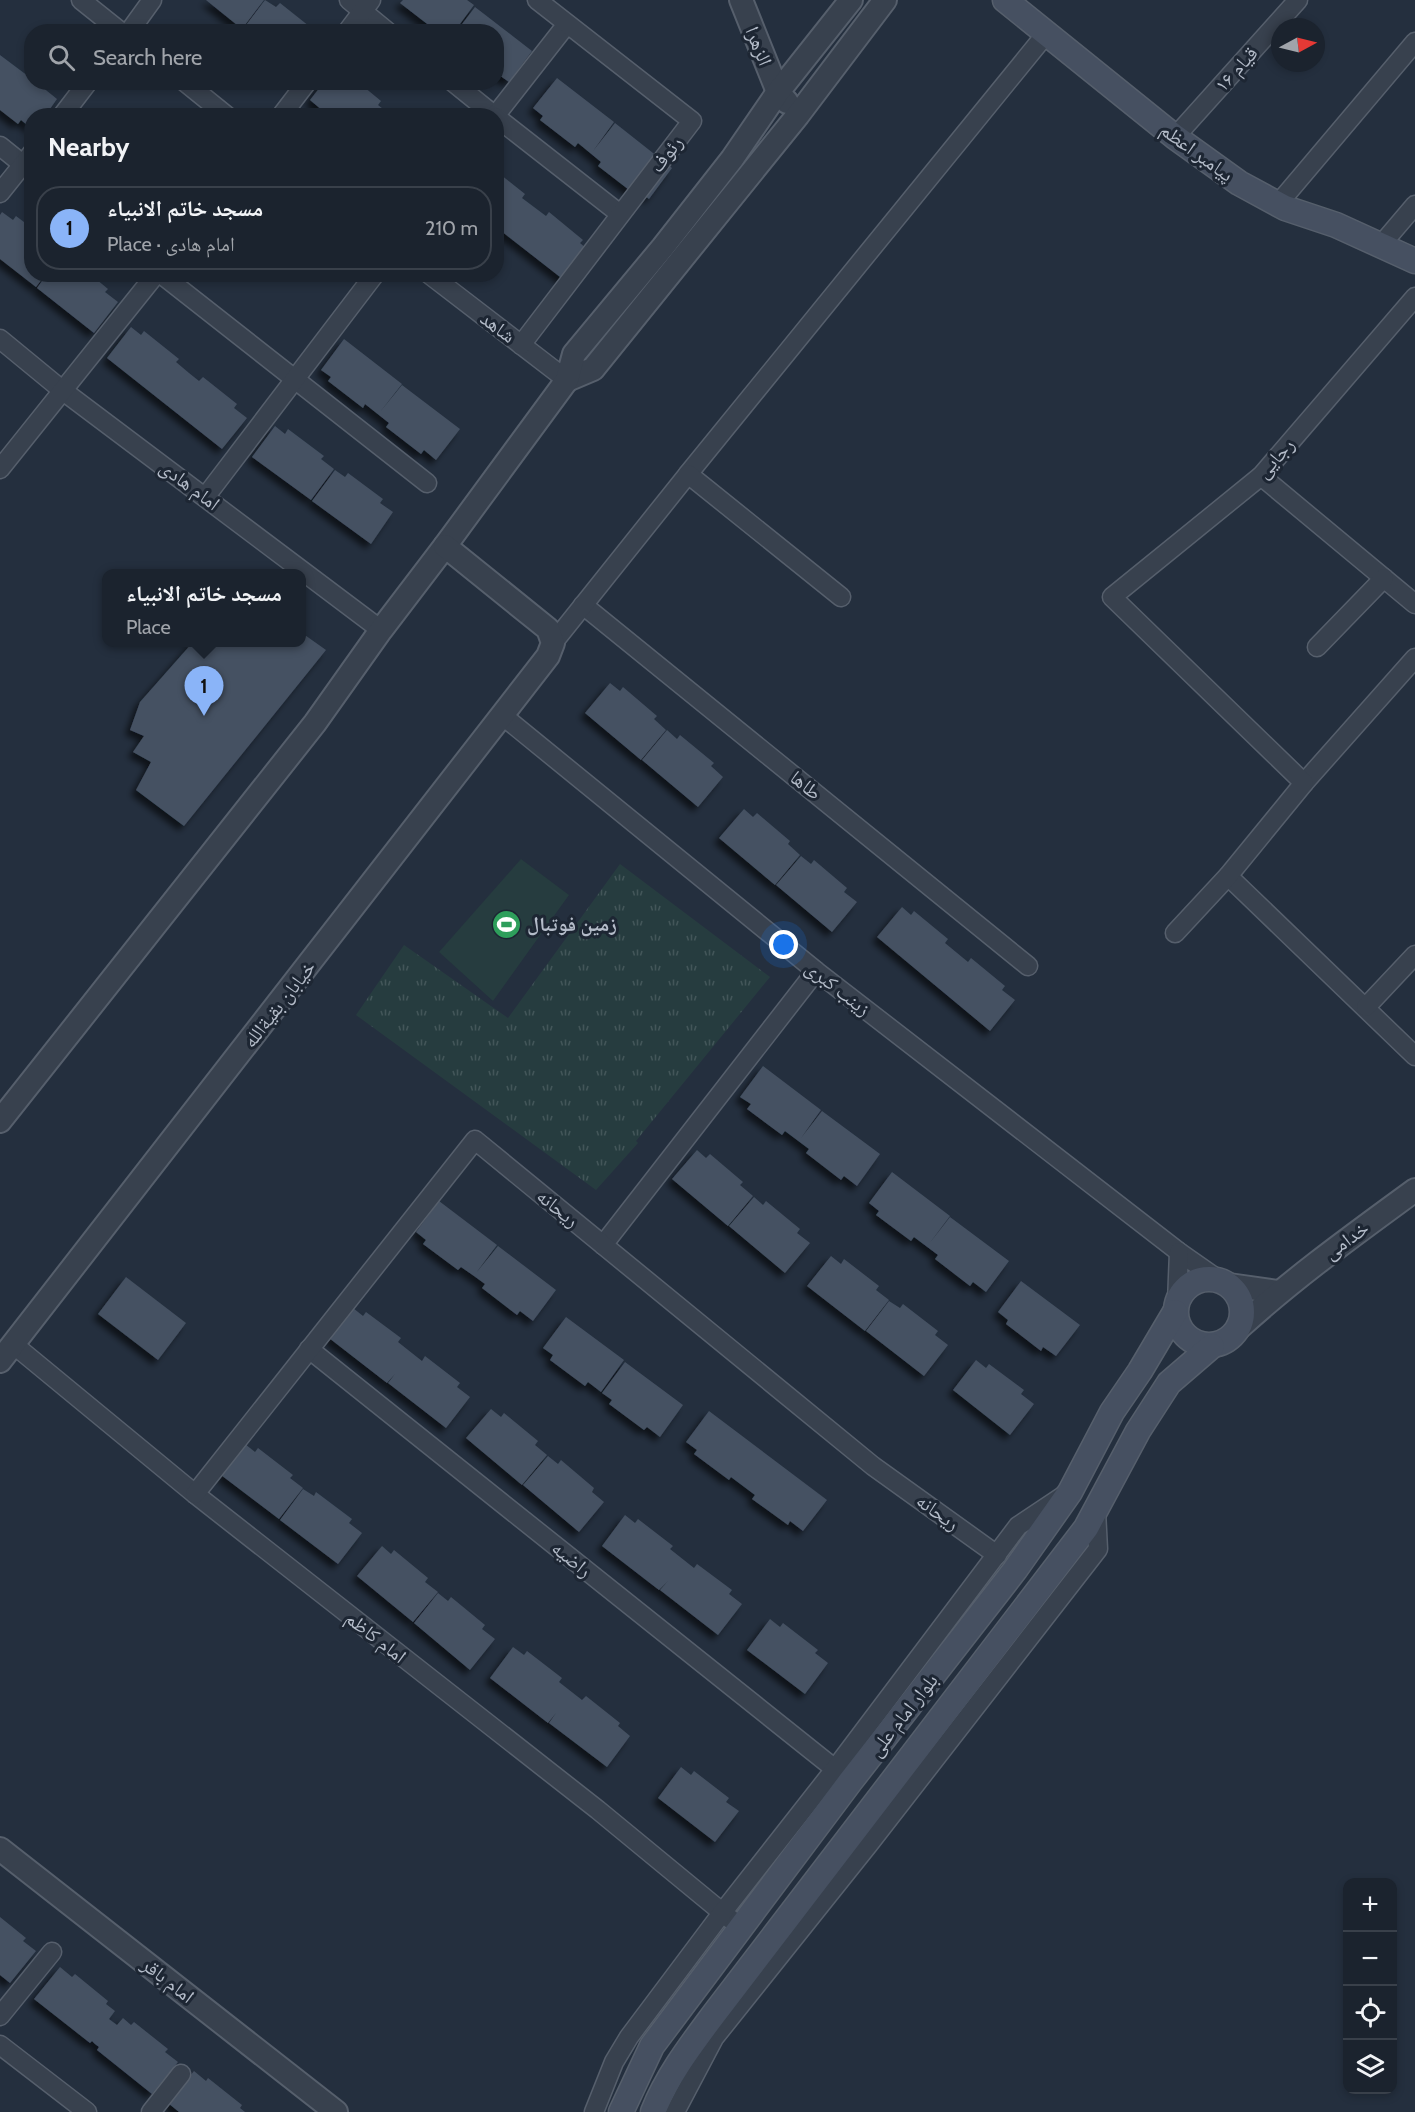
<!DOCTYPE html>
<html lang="en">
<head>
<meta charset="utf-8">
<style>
  :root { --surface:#1b232e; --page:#282f3a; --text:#f1f3f6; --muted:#a0a4aa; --line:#39404a; --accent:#8ab4f8 }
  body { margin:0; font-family:Cabin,"Noto Naskh Arabic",sans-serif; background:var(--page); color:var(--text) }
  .controls { position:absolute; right:18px; bottom:18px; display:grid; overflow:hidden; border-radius:12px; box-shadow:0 3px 9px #0003 }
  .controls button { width:54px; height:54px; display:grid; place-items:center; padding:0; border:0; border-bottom:2px solid var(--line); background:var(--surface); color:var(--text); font:30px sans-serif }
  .compass { position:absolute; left:1271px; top:18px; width:54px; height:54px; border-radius:50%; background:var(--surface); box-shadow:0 3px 9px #0003; rotate:83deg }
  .you { position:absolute; left:784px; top:945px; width:21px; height:21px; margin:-15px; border:4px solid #fff; border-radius:50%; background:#1a73e8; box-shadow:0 0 0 9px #1a73e833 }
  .badge { display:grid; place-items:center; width:39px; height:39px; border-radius:50%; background:var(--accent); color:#111; font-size:20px; font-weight:700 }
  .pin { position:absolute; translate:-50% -50px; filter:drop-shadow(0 2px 3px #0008) }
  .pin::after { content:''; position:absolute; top:32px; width:21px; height:18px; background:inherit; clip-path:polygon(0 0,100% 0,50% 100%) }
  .popup { position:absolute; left:102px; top:569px; width:204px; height:78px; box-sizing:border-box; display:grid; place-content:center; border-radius:12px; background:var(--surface); filter:drop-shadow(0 2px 4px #0005); font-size:20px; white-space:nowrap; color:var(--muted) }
  .popup b { font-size:22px; color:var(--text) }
  .popup::after { content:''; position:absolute; left:50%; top:100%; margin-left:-12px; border:12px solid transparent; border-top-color:var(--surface) }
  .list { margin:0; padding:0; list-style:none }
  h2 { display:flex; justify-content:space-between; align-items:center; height:78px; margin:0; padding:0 24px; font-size:26px }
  h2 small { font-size:20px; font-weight:400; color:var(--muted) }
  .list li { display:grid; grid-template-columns:39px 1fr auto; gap:18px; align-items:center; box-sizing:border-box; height:84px; margin:0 12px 12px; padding:0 12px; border:2px solid var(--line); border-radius:24px }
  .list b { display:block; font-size:22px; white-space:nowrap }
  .list p { margin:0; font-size:20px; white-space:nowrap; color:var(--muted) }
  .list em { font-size:20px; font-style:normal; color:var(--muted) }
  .icon { flex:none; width:33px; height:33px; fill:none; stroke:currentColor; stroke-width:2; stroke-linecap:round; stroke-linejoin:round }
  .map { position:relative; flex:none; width:1415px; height:2112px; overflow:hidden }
  .search { position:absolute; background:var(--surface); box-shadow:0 3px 9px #0003; left:24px; top:24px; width:480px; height:66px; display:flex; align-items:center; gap:15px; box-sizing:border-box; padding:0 21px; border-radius:24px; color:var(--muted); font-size:22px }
  .panel { position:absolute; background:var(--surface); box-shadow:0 3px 9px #0003; left:24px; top:108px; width:480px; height:174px; border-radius:24px }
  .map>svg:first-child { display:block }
</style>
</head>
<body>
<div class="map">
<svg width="1415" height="2112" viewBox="0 0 1415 2112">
  <defs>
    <pattern id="grass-tufts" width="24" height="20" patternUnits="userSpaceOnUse" patternTransform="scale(1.5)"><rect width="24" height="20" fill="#263c3f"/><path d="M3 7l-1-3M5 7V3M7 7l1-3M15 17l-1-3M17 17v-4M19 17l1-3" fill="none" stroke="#435659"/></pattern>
    <filter id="shadow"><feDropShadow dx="-5" dy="5" stdDeviation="3" flood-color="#0009"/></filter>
  </defs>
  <rect width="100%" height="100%" fill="#242f3e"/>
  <polygon fill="url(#grass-tufts)" points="620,864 770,977 636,1141 638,1143 596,1190 356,1015 404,945 508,1018"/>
  <polygon fill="#263c3f" points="521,859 569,895 493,1001 439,952"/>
  <g fill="#455162" filter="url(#shadow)">
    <polygon points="206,0 264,0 242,29"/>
    <polygon points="265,0 276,7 280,3 314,30 313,32 246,32 243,29"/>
    <polygon points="403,0 467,0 474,5 454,32 444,32 438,27 435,30 400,3"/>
    <polygon points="475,7 532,51 509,82 496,73 496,32 456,32"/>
    <polygon points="0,55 32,79 32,82 36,82 57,99 45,116 32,116 32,129 21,120 18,124 0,110"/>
    <polygon points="557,78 614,122 593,151 615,123 672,168 649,199 636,189 633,193 598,166 601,162 578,143 575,147 540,120 543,116 533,108"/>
    <polygon points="324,82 358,82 381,101 378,105 392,116 329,116 310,100"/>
    <polygon points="496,171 525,194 522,198 546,216 549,212 583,240 580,243 593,254 569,284 496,227"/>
    <polygon points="2,212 13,220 16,216 32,228 32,274 46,274 36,287 0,259 0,215"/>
    <polygon points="47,274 90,274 108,289 105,292 118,302 94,333 37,288"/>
    <polygon points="131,327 141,335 144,331 179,359 176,362 189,373 199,381 203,377 237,404 234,408 247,418 222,449 107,358"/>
    <polygon points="344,339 402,384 380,412 402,385 460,429 436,460 424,450 421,454 386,427 389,423 365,404 363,408 328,381 331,377 321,370"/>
    <polygon points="275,426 285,434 288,429 324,456 321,459 334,469 311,500 252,457"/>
    <polygon points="335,470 345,477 348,473 383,499 380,503 393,512 371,544 312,501"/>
    <polygon points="302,633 326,650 184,826 136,790 151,762 133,752 144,736 130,730 140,702 193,642 302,642"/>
    <polygon points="610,683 620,691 623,687 657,716 654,719 666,730 641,760 585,713"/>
    <polygon points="667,730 677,739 680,735 714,763 711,766 723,777 698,807 642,760"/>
    <polygon points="744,809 753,817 757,813 790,841 788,844 800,855 775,885 719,838"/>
    <polygon points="801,856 811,864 814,860 847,888 844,892 857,902 832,932 776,885"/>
    <polygon points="902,907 911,915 914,911 948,939 945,943 968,962 971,958 1005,986 1002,990 1015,1000 990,1031 877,937"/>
    <polygon points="763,1066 821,1110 801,1138 822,1111 880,1154 857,1186 844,1176 841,1180 806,1153 809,1149 785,1131 782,1135 747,1109 751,1104 740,1097"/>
    <polygon points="697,1150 706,1158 710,1154 743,1182 740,1185 753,1196 728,1226 672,1179"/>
    <polygon points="892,1172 950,1216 929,1244 950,1217 1009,1261 986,1292 973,1282 970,1286 935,1259 938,1255 914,1237 911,1241 876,1215 879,1211 869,1203"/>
    <polygon points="754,1197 763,1205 766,1201 800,1229 797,1233 810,1243 785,1273 729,1226"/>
    <polygon points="439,1201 497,1245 476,1273 498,1246 556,1290 533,1321 520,1311 517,1315 482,1288 485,1284 474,1276 461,1267 458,1270 423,1244 426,1240 416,1232"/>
    <polygon points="831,1256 841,1264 844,1259 879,1286 876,1290 889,1300 865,1331 807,1286"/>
    <polygon points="126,1277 186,1323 158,1360 98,1314"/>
    <polygon points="1021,1281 1080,1325 1056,1356 1043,1347 1041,1351 1006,1324 1008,1320 998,1312"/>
    <polygon points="889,1301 900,1308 903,1304 938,1331 935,1335 948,1345 924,1376 866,1331"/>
    <polygon points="353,1308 363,1316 366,1312 401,1338 398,1342 422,1361 425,1356 460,1383 457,1387 470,1397 446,1428 388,1383 395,1374 387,1383 329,1338"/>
    <polygon points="566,1317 624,1360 601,1392 588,1382 585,1386 550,1360 553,1355 543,1348"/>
    <polygon points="976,1360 986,1368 989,1364 1024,1390 1021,1394 1034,1404 1010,1435 953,1390"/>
    <polygon points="625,1362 683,1405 660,1437 647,1427 644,1430 609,1404 612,1400 602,1393"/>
    <polygon points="491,1409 501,1417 504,1413 538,1441 535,1445 547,1455 522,1485 466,1438"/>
    <polygon points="709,1411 827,1500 803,1531 790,1521 788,1525 752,1499 755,1495 731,1477 729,1480 694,1454 697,1450 686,1442"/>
    <polygon points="245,1444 255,1452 258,1448 293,1475 290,1478 303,1488 279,1519 221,1475"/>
    <polygon points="548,1456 558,1464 561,1460 594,1488 592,1492 604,1502 579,1532 523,1485"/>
    <polygon points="303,1489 314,1496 316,1492 352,1519 349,1523 362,1533 338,1564 280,1520"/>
    <polygon points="625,1515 635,1523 638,1519 673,1546 670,1549 694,1568 697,1564 732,1590 729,1594 742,1604 718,1635 660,1590 668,1581 659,1590 602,1546"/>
    <polygon points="382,1546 391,1554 394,1550 428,1578 425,1582 438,1592 413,1622 357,1576"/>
    <polygon points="438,1593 448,1601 451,1597 485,1625 482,1629 495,1639 470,1670 414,1623"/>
    <polygon points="770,1619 780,1627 783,1623 818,1650 815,1653 828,1663 805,1694 747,1650"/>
    <polygon points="513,1647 524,1655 527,1651 562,1678 559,1682 582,1700 586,1696 620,1723 618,1726 630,1736 607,1767 549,1723 556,1713 548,1723 490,1678"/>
    <polygon points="681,1767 691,1775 694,1771 729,1798 726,1802 739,1811 715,1842 658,1798"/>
    <polygon points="0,1917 26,1938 23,1941 36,1951 10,1983 0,1975"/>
    <polygon points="60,1967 72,1977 75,1974 108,2001 106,2004 115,2011 109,2019 117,2025 123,2018 131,2025 134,2022 168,2049 165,2052 178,2062 152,2094 97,2050 99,2047 95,2044 92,2041 90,2043 34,1999"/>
    <polygon points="194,2071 206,2081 208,2078 242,2105 240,2108 245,2112 179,2112 168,2103"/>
  </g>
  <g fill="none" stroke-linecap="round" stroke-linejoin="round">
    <defs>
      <g id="minor">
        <polyline points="81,0 121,32"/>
        <polyline points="349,0 388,32"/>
        <polyline points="129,32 152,0"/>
        <polyline points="347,32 371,0"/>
        <polyline points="185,82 227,116"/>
        <polyline points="453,82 495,116"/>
        <polyline points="62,116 88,82"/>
        <polyline points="281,116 307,82"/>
        <polyline points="495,116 567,24"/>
        <polyline points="496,117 620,214"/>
        <polyline points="1175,137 1298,0"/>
        <polyline points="0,146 31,171"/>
        <polyline points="0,193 32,153"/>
        <polyline points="1278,204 1415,42"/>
        <polyline points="1381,245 1415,205"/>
        <polyline points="161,274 427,483"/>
        <polyline points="429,274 567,380"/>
        <polyline points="0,339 62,390 381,630"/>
        <polyline points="521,345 692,121 537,0"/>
        <polyline points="0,469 156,274"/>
        <polyline points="688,474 1046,34"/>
        <polyline points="1261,476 1415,604"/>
        <polyline points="206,496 375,274"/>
        <polyline points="583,605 1028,966"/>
        <polyline points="553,643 688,474 841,597"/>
        <polyline points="1317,647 1384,578"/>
        <polyline points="503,716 816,971 1179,1252 1219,1280"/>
        <polyline points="1304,783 1415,658"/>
        <polyline points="1228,876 1415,1056"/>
        <polyline points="1175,933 1228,876 1304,783 1112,597 1261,476 1415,297"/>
        <polyline points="1366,1007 1415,955"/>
        <polyline points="603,1245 816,971"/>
        <polyline points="1177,1302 1179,1252"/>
        <polyline points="13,1344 195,1494 598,1810 740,1927"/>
        <polyline points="309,1349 835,1769"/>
        <polyline points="195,1494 475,1140 873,1466 997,1555"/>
        <polyline points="0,2016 52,1952"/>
        <polyline points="0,2045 87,2112"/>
        <polyline points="151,2112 181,2074"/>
        <polyline points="594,2112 614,2062 629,2037 722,1913 835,1769 1018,1526 1063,1496"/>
        <polyline points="675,2112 714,2038 869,1844 1098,1549 1096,1511"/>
      </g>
      <g id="tertiary">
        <polyline points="741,0 778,92 787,102"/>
        <polyline points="567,380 593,369 798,115 885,0"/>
        <polyline points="0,1121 315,723 381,630 445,546 567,380 574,354 663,247 732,159 778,92 851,0"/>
        <polyline points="1229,1285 1278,1292"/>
        <path d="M1240,1327C1295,1277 1355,1234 1415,1190"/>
        <polyline points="0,1361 548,656 553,643 548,629 445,546"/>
        <polyline points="0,1849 336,2112"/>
      </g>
      <g id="secondary">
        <polyline points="1005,0 1175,137 1239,183 1285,208 1336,225 1415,261"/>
        <circle cx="1209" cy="1312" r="33"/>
        <polyline points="621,2112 652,2046 850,1782 1015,1570 1070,1492 1112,1412 1140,1371 1175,1312"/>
        <path d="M653,2112C667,2076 691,2045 714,2014L1086,1528L1138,1431L1169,1383L1212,1346"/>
      </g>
    </defs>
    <use href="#minor" stroke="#565f6c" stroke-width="21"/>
    <use href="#tertiary" stroke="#565f6c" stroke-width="26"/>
    <use href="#secondary" stroke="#565f6c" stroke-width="27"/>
    <use href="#minor" stroke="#38414e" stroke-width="18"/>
    <use href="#tertiary" stroke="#38414e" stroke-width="22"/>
    <use href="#secondary" stroke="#465061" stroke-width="24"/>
  </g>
  <defs>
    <symbol id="stadium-disc" viewBox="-11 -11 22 22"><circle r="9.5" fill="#2e9e5b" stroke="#1d2633"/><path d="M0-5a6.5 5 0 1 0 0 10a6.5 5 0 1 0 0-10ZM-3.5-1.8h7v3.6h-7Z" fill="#fff"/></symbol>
  </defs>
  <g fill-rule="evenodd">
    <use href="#stadium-disc" x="490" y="908" width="33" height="33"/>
  </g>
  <g text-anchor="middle" stroke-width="6" stroke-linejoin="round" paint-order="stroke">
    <g font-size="20" fill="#b4bcc9" stroke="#1d2633">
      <text transform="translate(759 46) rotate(68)" y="7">الزهرا</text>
      <text transform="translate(1236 69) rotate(-48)" y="7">قیام ۱۶</text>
      <text transform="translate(1197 152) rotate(36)" y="7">پیامبر اعظم</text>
      <text transform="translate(666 154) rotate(-52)" y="7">رئوف</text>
      <text transform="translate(498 327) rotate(37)" y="7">شاهد</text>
      <text transform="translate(1275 458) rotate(-48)" y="7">رجایی</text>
      <text transform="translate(190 485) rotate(37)" y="7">امام هادی</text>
      <text transform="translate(806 785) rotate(39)" y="7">طاها</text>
      <text transform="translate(838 988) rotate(38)" y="7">زینب کبری</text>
      <text transform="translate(279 1004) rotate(-52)" y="7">خیابان بقیةالله</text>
      <text transform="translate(558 1208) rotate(39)" y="7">ریحانه</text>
      <text transform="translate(1346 1240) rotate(-36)" y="7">خدامی</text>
      <text transform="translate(938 1512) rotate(36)" y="7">ریحانه</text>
      <text transform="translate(572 1559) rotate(39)" y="7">راضیه</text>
      <text transform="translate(376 1637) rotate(38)" y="7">امام کاظم</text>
      <text transform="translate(903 1715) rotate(-52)" y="7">بلوار امام علی</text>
      <text transform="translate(168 1980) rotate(38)" y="7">امام باقر</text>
    </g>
    <g font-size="20" font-weight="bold" fill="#b4bcc9" stroke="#1d2633" text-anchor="start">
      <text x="527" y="931">زمین فوتبال</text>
    </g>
  </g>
</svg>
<div class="controls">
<button>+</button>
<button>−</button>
<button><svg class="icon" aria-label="locate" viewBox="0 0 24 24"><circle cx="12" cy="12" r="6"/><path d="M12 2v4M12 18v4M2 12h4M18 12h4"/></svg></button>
<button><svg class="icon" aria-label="layers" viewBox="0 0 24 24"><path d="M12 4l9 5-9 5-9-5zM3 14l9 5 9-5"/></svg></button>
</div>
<svg class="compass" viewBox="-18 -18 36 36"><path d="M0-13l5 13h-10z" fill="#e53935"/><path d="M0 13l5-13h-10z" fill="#a0a4aa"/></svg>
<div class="you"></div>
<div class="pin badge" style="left:204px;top:716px">1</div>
<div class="popup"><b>مسجد خاتم الانبیاء</b>Place</div>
<div class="search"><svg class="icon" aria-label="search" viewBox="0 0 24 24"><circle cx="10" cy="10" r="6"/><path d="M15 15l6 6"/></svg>Search here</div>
<section class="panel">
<h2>Nearby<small></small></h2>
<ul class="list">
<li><span class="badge">1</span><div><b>مسجد خاتم الانبیاء</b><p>Place · امام هادی</p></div><em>210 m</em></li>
</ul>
</section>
</div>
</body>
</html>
